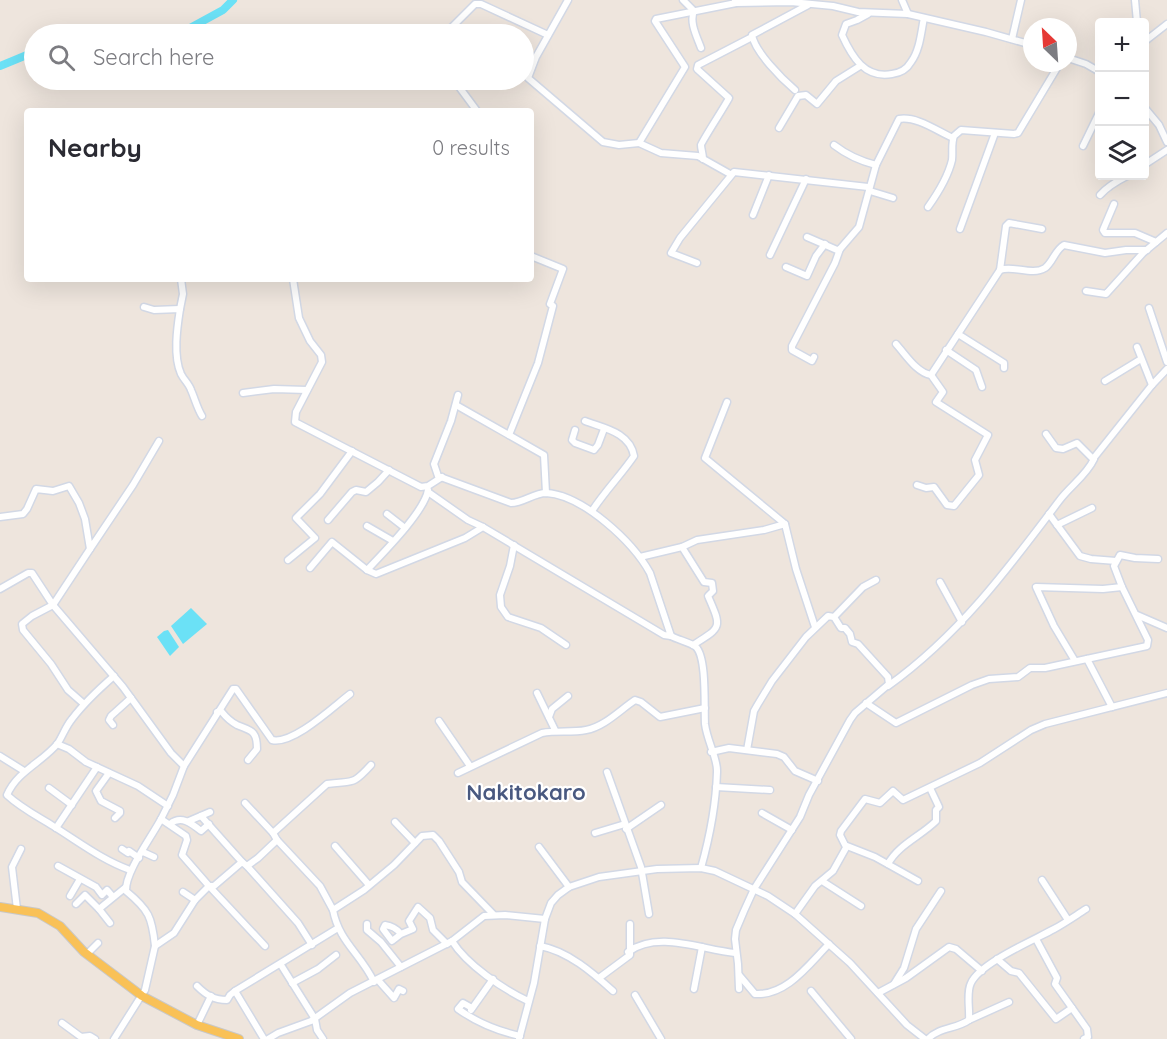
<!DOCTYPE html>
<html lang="en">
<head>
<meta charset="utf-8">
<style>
  :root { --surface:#fff; --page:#f2f2f3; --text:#2b2b33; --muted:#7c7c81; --line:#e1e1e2 }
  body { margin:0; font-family:Quicksand,sans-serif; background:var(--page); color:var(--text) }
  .controls { position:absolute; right:18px; top:18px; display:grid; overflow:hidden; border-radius:6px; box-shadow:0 6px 24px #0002 }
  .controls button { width:54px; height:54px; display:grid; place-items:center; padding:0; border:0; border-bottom:2px solid var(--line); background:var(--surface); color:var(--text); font:30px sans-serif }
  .compass { position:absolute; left:1023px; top:18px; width:54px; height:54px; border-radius:50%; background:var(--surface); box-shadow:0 6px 24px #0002; rotate:335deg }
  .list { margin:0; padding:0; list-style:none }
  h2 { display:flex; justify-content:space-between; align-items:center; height:78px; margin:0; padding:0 24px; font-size:26px }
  h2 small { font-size:20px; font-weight:400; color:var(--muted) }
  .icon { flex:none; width:33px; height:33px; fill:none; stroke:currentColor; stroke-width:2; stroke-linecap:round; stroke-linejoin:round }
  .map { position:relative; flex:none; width:1167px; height:1039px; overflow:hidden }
  .search { position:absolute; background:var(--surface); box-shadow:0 6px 24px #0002; left:24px; top:24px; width:510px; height:66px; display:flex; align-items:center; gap:15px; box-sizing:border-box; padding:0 21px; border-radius:33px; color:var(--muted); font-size:22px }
  .panel { position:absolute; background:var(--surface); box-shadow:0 6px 24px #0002; left:24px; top:108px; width:510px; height:174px; border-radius:6px }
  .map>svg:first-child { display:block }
</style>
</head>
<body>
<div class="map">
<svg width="1167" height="1039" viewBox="0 0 1167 1039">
  <rect width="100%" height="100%" fill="#eee5dd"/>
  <g fill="#6be1f6">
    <polygon points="191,608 207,624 183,644 171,626"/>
    <polygon points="168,630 179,647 170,656 157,637 164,631"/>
  </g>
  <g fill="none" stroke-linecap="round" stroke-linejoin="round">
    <g stroke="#6be1f6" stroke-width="8">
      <polyline points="179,34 223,10 233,0"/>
      <polyline points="0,66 34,52"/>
    </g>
    <defs>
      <g id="minor">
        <polyline points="568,0 536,57 528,78 603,142 619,145 639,143"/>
        <path d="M683,0L694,11C689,22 697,37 701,48"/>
        <polyline points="735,0 736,3 791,2 833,6 858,12 908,14 986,32 1032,45"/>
        <polyline points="902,0 908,14"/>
        <polyline points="1135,0 1137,22"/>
        <path d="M868,14L857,20L846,24L842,35C852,57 865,79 892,74C900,73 907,69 911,62C920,50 921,32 924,18"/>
        <polyline points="445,34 475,4 481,4 548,35"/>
        <polyline points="1012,39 1021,0"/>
        <polyline points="1144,42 1167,24"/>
        <polyline points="1068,58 1086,64 1100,72"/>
        <polyline points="454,80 477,111"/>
        <path d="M795,90C782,79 755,52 752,35L808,5"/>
        <polyline points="1144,107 1159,125 1167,142"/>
        <polyline points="779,128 798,96 806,95 817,104 836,81 860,66"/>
        <path d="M834,145C847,155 860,161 876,165"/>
        <polyline points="1083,146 1100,111"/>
        <path d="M703,159C703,154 701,149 701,145C702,141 725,106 729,98L697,69L698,65L752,37"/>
        <polyline points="1144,165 1167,150"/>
        <polyline points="730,174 698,156 661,153 639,143 685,67 655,21 656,19 736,3"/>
        <path d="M1100,195C1108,186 1117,181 1127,176"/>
        <polyline points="1114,204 1103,230 1105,233 1135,233 1156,242"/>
        <path d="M928,207C938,193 948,177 952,160C953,152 951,144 954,136L961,130L1014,134L1018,133L1060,63"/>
        <polyline points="753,215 769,175"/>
        <polyline points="960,229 995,133"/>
        <path d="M807,237L837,250L840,249L859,227L876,165L899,119C917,116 937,131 953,138"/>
        <polyline points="770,255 806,179"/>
        <polyline points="697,263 671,253 680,238 734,172 868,187 870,191 893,198"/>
        <polyline points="786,267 807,276 816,256 825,244"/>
        <polyline points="1000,270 1006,226 1009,223 1042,229"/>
        <polyline points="293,279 299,318 310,341 321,355 322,362 296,412 295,422 421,487 428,486 442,477"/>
        <polyline points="1086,291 1106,294 1143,253 1167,233"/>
        <path d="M144,307L154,310L180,309C177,328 173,356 181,374C184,380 189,384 191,390C195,399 197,408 202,416"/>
        <polyline points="1149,308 1167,362"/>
        <polyline points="180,309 183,294 181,279"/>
        <polyline points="958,334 1004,363 1004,368"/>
        <path d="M896,344C906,355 917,373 931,375L1000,270C1013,265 1032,276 1045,268C1053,262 1055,250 1064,245L1105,253L1126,250H1147"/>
        <polyline points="1137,347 1152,385 1167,369"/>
        <polyline points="946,350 976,370 982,387"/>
        <polyline points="814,357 812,361 792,350 792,346 835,263 840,249"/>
        <polyline points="1105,381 1141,359"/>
        <polyline points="243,393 274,389 307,390"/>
        <path d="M458,395L451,421L434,464L438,476L511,503C523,503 534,493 546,493C583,495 633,542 650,573L671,636C678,640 690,642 696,647C707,658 704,707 705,724C707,741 718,759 717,772C716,805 710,836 701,868"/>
        <polyline points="727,402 705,458 785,524 796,569 815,627"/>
        <polyline points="456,405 544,455 546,493"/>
        <path d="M585,421C603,428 630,432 634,456C621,475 605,491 592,511"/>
        <polyline points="575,430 572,440 575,443 594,450 598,445 604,429"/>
        <polyline points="1046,434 1056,448 1063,449 1077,443 1093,459 1152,385"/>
        <polyline points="509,435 538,363 553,306 550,304 563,269 531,256"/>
        <polyline points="917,485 926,488 934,487 947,505 954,506 979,475 975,460 988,435 936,402 943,392 931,375"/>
        <polyline points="428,492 468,520 483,527 664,635 671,636"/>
        <polyline points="387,514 405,528"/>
        <polyline points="1049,514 1080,556 1091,559 1116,561"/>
        <polyline points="0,517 23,514 27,509 36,489 53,491 69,486 79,503 85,519 90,549 133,485 159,441"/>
        <polyline points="328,520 352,492 356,490 366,492 378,482 389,470"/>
        <polyline points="1057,525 1092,508"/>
        <polyline points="367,526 393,541"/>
        <polyline points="514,545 510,566 500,595 501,607 508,617 541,628 566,645"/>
        <path d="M682,547L704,582L712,583L713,591L708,596C722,628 722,627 693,645"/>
        <polyline points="640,557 682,547 697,540 764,530 785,524"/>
        <polyline points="288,560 315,538 296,518 320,494 352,451"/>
        <polyline points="310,568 332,542 367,570 376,574 465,538 483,527"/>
        <path d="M367,570C383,553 425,511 428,490"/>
        <polyline points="940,582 962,622"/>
        <polyline points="0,589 28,573 32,573 53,605 123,687 171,753 184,766"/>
        <polyline points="1137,615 1167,628"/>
        <polyline points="834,617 863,587 876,580"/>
        <polyline points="1087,659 1112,707"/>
        <polyline points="1075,661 1054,626 1036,587 1103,589 1122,587"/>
        <path d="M114,676C99,689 84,703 72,719C66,726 63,735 58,743C43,762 17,771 7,795C21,808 37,816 53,826C79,842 102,860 130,870"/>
        <path d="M888,686C958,636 1008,569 1059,501C1070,486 1086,476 1094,459"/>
        <polyline points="537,693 555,730"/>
        <polyline points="866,703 896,723 972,685 989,679 1018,677 1030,668 1045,668 1147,646 1148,640 1122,587 1114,566 1120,555 1135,558 1158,559"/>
        <polyline points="84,704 68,690 51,664 23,630 22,624 32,616 53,605 90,549"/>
        <path d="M217,712L221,711C225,716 231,722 237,725C251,731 257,730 257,749L248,760"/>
        <polyline points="549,717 552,709 568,696"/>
        <polyline points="439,721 470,766"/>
        <polyline points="113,725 109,720 111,716 131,698"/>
        <polyline points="57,744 69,749 86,762 138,786 168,806"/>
        <polyline points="711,752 729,748 777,754 784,757 795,771 818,781"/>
        <polyline points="0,756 24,771"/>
        <polyline points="607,772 641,867 649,914"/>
        <polyline points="109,773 96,791 101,801 120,811 120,813 115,818"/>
        <path d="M458,773L542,733C557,730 571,733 586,730C604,727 620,710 635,700L641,702L660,717L705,708"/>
        <polyline points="716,787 770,790"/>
        <polyline points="49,788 72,805"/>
        <polyline points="245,803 273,833 277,840"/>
        <polyline points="762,813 792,830"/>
        <polyline points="201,816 242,862"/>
        <polyline points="189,821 210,812"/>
        <polyline points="395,822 415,843"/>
        <path d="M170,824C181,815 191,823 201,831L209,824"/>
        <polyline points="56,828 97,767"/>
        <polyline points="626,829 661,805"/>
        <path d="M273,833L327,784C353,780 351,787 371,765"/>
        <polyline points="595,833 625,824"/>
        <polyline points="335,846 369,885"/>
        <polyline points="539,847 569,887"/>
        <polyline points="846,847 840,835 841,831 865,799 880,803 893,791 903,800 980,763 1031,730 1045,724 1167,693"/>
        <polyline points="122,849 128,853 129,851 139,858"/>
        <polyline points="143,852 154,857"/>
        <path d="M888,864C898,845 921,836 936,821V810L939,807L930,788"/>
        <polyline points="58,866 96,887 102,895 107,890 113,897"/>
        <polyline points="247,866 298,923 312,945"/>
        <polyline points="1042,880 1068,920"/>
        <polyline points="822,881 861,906"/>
        <polyline points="183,892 195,900"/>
        <polyline points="70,896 80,879"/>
        <polyline points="76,904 85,895 99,909"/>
        <polyline points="17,909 12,867 21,849"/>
        <polyline points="795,914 815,886 833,871 847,846 875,857 918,881"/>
        <polyline points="110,923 99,909 126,887"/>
        <polyline points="367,924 367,930 381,942 401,967"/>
        <path d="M401,934L392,941L383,929L385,925C392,926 396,928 401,934L413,929L409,921L418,907L430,918L433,930L447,944"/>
        <polyline points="1036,939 1057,978 1055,984 1087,1029 1088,1037 1084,1039"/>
        <path d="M452,941C467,965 503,989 528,1001"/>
        <path d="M155,946C152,917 149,910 126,891C125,872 151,838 161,819"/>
        <polyline points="265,946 209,886 214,886 242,862 247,866 258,858 277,840 320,886 333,910"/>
        <path d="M540,946C568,951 593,973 613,991"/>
        <path d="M628,952C658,930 702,950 735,953"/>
        <polyline points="87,954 98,943"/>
        <polyline points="997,959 1011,971 1019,973 1056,1019 1072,1008"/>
        <polyline points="281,965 315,1019 317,1030 323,1039"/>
        <path d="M739,975L755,994C787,996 809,964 829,944"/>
        <polyline points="599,978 630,955 630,924"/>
        <polyline points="378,980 394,998 399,989 403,991"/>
        <path d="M374,982C361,954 339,942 333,910L364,890L394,865L422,836L433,835L439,841L459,872L462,882L493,914"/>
        <polyline points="292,983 318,969 336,955"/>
        <polyline points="894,984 904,968 916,929 941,891"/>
        <path d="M197,986C206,995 214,1000 227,1000L230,995L235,991"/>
        <polyline points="694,989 702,947"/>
        <polyline points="739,989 738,964 735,939 736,930 744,911 754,889 800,817 809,795 850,720 855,713 889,684 888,677 858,644 852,642 850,634 845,628 841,628 834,617 828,616 806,637 772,681 758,704 754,711 747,750"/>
        <polyline points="811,991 851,1039"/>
        <polyline points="878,993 906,978 949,947 956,949 982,971"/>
        <polyline points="635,995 661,1039"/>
        <path d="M472,1008L463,1003L458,1009C476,1022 498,1031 520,1036"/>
        <polyline points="471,1010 493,979"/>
        <polyline points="969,1020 1009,1002"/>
        <polyline points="62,1023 81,1037 90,1036 95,1039"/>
        <polyline points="197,1025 211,996"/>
        <path d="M114,1039L145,990L155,946L174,933L195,900L209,886L182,855L187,840L186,836L161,819L173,795L184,766L233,689H236L272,740C293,745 333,707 350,694"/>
        <polyline points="264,1039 235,991 338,928"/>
        <polyline points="268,1039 278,1033 311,1021 350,993 452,941 484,916 505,915 545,919"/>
        <polyline points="519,1039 534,983 545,919 551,903 558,895 569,887 599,877 657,869 701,868 715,871 768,896 795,914 850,963 907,1025 925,1039"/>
        <path d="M928,1039C939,1027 957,1029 969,1020C970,1009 966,993 971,983C980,963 1034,940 1054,929C1065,923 1075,916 1086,909"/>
      </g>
      <polyline id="major" points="0,907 38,913 60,926 84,952 142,996 197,1025 239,1039"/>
    </defs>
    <use href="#minor" stroke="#d2d8e5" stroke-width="9"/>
    <use href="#major" stroke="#c8c8c8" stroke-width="10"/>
    <use href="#minor" stroke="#fff" stroke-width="6"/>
    <use href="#major" stroke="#f9c157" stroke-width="8"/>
  </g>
  <g text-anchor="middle" stroke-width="4.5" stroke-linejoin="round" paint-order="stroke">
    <g font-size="22" font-weight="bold" fill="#495980" stroke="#fff">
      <text x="526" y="800">Nakitokaro</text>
    </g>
  </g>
</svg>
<div class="controls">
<button>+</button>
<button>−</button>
<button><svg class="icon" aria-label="layers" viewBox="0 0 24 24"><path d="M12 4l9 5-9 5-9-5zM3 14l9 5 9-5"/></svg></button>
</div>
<svg class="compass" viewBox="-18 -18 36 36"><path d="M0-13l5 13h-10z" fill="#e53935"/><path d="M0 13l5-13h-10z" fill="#7c7c81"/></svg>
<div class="search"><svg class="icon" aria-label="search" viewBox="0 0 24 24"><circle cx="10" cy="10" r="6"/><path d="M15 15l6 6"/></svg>Search here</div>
<section class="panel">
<h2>Nearby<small>0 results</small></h2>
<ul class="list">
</ul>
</section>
</div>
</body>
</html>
